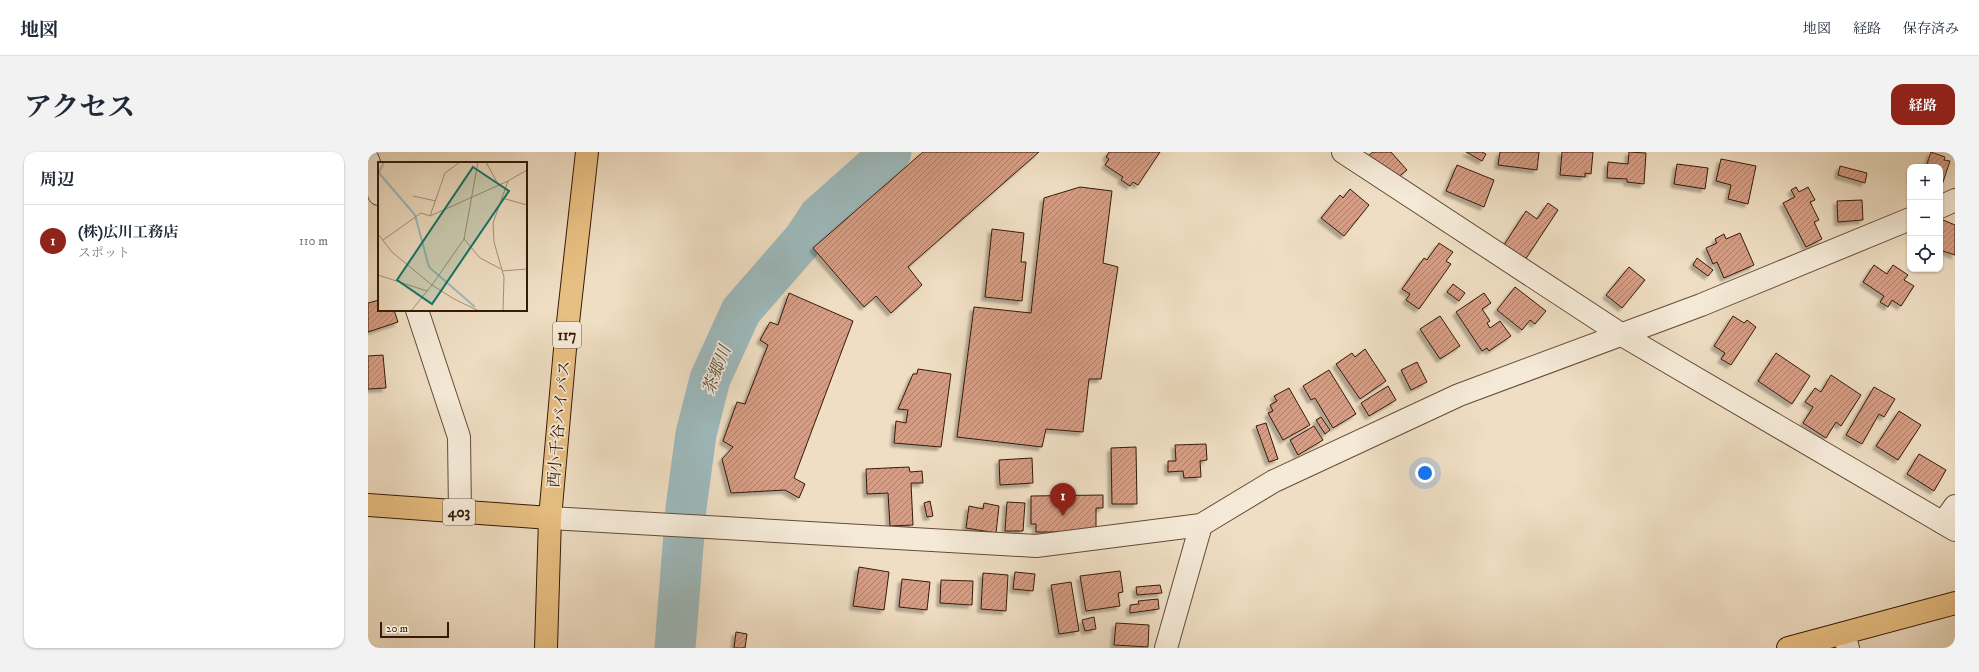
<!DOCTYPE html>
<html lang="ja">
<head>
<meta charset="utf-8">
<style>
  :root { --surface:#fff; --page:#f2f2f3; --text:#1f2937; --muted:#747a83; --line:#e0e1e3; --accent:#8f2418 }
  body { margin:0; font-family:"IM FELL DW Pica","Noto Serif JP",serif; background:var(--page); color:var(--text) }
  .controls { position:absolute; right:12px; top:12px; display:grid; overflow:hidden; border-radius:8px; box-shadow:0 1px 3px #0004 }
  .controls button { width:36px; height:36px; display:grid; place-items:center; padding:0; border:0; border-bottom:1px solid var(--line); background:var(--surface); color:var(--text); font:20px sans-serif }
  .scale { position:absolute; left:12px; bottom:10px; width:69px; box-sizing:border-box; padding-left:4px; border:2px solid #351a08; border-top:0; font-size:11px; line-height:14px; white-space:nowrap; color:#351a08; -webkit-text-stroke:3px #f5ead8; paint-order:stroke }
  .you { position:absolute; left:1057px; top:321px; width:14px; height:14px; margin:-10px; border:3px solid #fff; border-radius:50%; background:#1a73e8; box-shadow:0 0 0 6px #1a73e833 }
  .badge { display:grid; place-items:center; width:26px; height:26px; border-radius:50%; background:var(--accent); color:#fff; font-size:13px; font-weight:700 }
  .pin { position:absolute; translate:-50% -33px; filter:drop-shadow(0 1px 2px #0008) }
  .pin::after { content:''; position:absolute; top:21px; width:14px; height:12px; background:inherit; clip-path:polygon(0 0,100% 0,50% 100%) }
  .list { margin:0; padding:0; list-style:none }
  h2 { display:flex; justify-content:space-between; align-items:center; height:52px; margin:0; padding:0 16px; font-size:17px }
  h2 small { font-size:13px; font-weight:400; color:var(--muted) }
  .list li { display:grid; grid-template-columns:26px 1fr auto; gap:12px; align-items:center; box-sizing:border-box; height:72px; padding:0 16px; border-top:1px solid var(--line) }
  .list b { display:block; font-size:15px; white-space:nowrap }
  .list p { margin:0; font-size:13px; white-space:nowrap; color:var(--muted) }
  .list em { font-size:13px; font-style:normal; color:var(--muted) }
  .icon { flex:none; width:22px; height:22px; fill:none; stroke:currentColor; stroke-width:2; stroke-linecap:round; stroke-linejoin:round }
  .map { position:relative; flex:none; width:1587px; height:496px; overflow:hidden; border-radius:12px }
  header { display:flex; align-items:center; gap:24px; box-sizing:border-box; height:56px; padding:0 20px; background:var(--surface); border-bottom:1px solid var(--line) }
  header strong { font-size:19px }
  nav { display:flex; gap:22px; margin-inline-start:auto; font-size:14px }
  .intro { display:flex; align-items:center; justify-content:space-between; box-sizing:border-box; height:96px; padding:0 24px }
  h1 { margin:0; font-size:28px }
  .button { padding:10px 18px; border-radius:12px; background:var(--accent); color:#fff; font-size:14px; font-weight:700 }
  main { display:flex; gap:24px; padding:0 24px }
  aside { flex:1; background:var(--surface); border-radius:12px; box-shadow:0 1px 3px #0004 }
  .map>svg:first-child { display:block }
</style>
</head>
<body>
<header>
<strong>地図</strong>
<nav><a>地図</a><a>経路</a><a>保存済み</a></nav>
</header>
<div class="intro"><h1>アクセス</h1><a class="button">経路</a></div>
<main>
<aside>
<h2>周辺<small></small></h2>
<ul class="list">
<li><span class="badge">1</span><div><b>(株)広川工務店</b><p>スポット</p></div><em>110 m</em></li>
</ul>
</aside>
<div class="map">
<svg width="1587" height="496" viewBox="0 0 1587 496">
  <defs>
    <pattern id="building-hatch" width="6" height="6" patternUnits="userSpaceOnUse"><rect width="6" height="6" fill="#d59d85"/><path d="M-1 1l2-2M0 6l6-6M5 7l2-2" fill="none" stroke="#ae7f6b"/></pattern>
    <filter id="shadow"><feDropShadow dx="-3.5" dy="3.5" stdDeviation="1" flood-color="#0004"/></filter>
  </defs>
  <rect width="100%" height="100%" fill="#efdec3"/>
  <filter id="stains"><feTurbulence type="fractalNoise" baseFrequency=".005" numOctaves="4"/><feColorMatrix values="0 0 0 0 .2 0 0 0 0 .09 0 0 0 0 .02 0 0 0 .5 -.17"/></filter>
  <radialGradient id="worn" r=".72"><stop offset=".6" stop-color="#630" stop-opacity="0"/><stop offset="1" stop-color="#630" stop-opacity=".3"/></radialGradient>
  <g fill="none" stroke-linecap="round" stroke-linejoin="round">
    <polyline stroke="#9dbabd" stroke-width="41" points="307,496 318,356 328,282 342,227 373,159 435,88 451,64 523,0"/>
  </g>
  <g fill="url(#building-hatch)" stroke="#351a08" filter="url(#shadow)">
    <polygon points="555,0 671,0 540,115 554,133 523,161 508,144 496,155 445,96"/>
    <polygon points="741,0 792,0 770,33 765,30 762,34 753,28 755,25 737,13 741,7 738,5"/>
    <polygon points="1005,0 1023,0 1039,18 1023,31 1000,4"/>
    <polygon points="1098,0 1114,0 1118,2 1114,9"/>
    <polygon points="1132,0 1171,0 1169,18 1130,13"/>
    <polygon points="1194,0 1225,0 1223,22 1217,21 1217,25 1192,23"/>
    <polygon points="1261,0 1278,1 1276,32 1259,30 1259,27 1239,26 1240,10 1260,12"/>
    <polygon points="1563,0 1577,5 1576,8 1582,9 1574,33 1572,32 1572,15 1558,15"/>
    <polygon points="1353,7 1388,14 1380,52 1360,47 1363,33 1348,29"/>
    <polygon points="1309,12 1340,16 1337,37 1306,32"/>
    <polygon points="1089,13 1126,28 1116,55 1078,39"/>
    <polygon points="1472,14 1499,21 1497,31 1470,23"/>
    <polygon points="712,35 744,39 735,111 750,115 733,227 721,227 715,280 678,277 674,295 589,285 606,155 663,161 676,46"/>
    <polygon points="1428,35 1431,40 1440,35 1447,48 1442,50 1451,68 1446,70 1454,87 1438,95 1415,51 1427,45 1423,38"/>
    <polygon points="982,37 1001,53 976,84 953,66 972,43 975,46"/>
    <polygon points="1494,48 1495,68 1470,70 1469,49"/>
    <polygon points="1180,51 1190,58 1153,114 1132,99 1158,59 1169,67"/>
    <polygon points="1575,68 1587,73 1587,103 1572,98 1572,70 1574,71"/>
    <polygon points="624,77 656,81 653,110 658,110 654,149 617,145"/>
    <polygon points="1372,81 1386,113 1356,126 1349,110 1345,112 1338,96 1349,91 1347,87 1356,82 1358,87"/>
    <polygon points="1071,91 1085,100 1078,109 1083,112 1051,157 1038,148 1042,142 1034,137 1056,106 1059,108"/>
    <polygon points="1329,106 1345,118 1340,124 1325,113"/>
    <polygon points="1506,113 1519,122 1525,113 1540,123 1536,128 1546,134 1533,154 1524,148 1520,155 1512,150 1516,144 1495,130"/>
    <polygon points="1261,115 1277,128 1254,156 1238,143"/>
    <polygon points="1085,132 1097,141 1091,149 1079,140"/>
    <polygon points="1147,135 1178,159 1167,172 1162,168 1154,178 1129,158"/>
    <polygon points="421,141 485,169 426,326 437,332 431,346 417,338 363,341 354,307 365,295 355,289 369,250 377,252 400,193 392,188 402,170 410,173"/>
    <polygon points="1116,141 1123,151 1114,157 1122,169 1119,171 1122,176 1132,169 1143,184 1121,199 1119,196 1114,199 1088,160"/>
    <polygon points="11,148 11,158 26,158 30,170 0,180 0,151"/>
    <polygon points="1072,164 1092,194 1072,207 1052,177"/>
    <polygon points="1365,164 1376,171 1379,168 1388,175 1363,213 1353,207 1357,201 1346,194"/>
    <polygon points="997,197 1018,229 992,247 968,212 984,201 987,205"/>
    <polygon points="1408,201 1442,224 1424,252 1390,229"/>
    <polygon points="15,203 18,236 0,237 0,204"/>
    <polygon points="1049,210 1059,230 1043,238 1033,218"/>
    <polygon points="550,217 583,222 573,295 526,291 528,269 538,271 540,258 530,257 545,222 549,222"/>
    <polygon points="961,218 988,262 965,276 947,246 943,248 935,234"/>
    <polygon points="1463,223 1493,243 1473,274 1468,270 1458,286 1435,271 1445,255 1437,250 1447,236 1453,240"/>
    <polygon points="1020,234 1028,248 1001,264 993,251"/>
    <polygon points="1506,235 1527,247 1516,265 1511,262 1494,292 1478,283"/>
    <polygon points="921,236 942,273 915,288 900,261 905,259 902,253 909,249 906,244"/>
    <polygon points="1531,259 1553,273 1530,308 1508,294"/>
    <polygon points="953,265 962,278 957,282 948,268"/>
    <polygon points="898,271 910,307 901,310 888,274"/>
    <polygon points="946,274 955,288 930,303 922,288"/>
    <polygon points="838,292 839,308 832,309 833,325 816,326 815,319 800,320 800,309 808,309 807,293"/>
    <polygon points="768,295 769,352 744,352 743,296"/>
    <polygon points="1551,302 1578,318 1566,339 1539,322"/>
    <polygon points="664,306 665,331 632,333 631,308"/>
    <polygon points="541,315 542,320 554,319 555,331 543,331 545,373 522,374 520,341 499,342 498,317"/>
    <polygon points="735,343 735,356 728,356 728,380 668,380 668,372 663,372 663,344"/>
    <polygon points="562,349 565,364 559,365 556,351"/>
    <polygon points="639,350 657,351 655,379 637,379"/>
    <polygon points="616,351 631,354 628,381 598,376 601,354 615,357"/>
    <polygon points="491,415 521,420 516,458 485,454"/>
    <polygon points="752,419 755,440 750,441 752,454 718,459 712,424"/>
    <polygon points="647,420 667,422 665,439 645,437"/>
    <polygon points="615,421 640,423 638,459 613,457"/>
    <polygon points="534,427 562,430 559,458 531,455"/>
    <polygon points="573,428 605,429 604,453 572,451"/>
    <polygon points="703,430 711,479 691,482 683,433"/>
    <polygon points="792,433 794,441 769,443 768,435"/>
    <polygon points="790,447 791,457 762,461 762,453 771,452 770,449"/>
    <polygon points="726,465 728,477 717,479 714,468"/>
    <polygon points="748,471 781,473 780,495 746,493"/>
    <polygon points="368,480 379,482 377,496 366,496"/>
  </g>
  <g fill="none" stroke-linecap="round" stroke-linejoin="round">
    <defs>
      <g id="street">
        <polyline points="975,0 1254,183 1587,378"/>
        <polyline points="0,8 11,42"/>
        <polyline points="1572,55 1587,48"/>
        <polyline points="49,158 91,285 92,360"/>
        <polyline points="182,366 668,394 833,373 906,329 1091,243 1333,153 1542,67"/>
        <polyline points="1575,371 1587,354"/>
        <polyline points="1476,482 1480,496"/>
        <polyline points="798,496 833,373"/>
      </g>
      <polyline id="primary" points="1420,496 1587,451"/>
      <g id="highway">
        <polyline points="0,353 182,366"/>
        <polyline points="178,496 182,366 197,197 219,0"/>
      </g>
    </defs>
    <use href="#street" stroke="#644b37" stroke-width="24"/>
    <use href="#primary" stroke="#351a08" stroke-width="24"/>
    <use href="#highway" stroke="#351a08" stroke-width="24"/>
    <use href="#street" stroke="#f5ead8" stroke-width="22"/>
    <use href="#primary" stroke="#e8bf82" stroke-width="22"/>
    <use href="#highway" stroke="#e8bf82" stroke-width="22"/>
  </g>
  <g text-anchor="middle" stroke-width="3.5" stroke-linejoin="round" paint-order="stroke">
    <g fill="#f5ead8" stroke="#6f5846" stroke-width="1">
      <rect x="185" y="170" width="28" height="26" rx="3"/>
      <rect x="75" y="347" width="32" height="26" rx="3"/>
    </g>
    <g font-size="15" font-weight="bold" fill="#351a08">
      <text x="199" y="188">117</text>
      <text x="91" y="365">403</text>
    </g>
    <g font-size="16" fill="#351a08" stroke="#f5ead8">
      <text transform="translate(190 272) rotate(-85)" y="6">西小千谷バイパス</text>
    </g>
    <g font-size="17" font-style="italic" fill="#544a3e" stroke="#f5ead8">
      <text transform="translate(348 218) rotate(-69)" y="6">茶郷川</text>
    </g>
  </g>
  <g transform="translate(10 10)">
    <rect width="149" height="149" fill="#efdec3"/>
    <path fill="none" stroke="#9dbabd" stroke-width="2" d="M1,11L37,53L51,105L97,145M0,12L6,0"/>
    <path fill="none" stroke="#a59078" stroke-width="1" d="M108,0L121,24M35,34L58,39M124,36L149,43M52,54L67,11L82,0M0,72L14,90L54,123L76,137L101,149M86,77L102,96L123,107M5,78L43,51L52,54L130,19M124,109L149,107M0,113L49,129M54,123L86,77L100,0M33,149L54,123M125,149L126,115L116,80L115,61L130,19L149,8"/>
    <path fill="#0f766e" fill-opacity="0.15" stroke="#0f766e" stroke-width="2" d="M95,5L131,29L54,142L19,118Z"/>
    <rect width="149" height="149" fill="none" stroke="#351a08" stroke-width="2"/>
  </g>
  <rect width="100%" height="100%" filter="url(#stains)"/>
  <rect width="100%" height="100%" fill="url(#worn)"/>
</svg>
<div class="controls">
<button>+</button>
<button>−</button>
<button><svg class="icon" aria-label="locate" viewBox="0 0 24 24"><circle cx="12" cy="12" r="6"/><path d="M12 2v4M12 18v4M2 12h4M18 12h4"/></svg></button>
</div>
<div class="scale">20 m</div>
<div class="you"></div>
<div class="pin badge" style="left:695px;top:364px">1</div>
</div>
</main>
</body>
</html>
